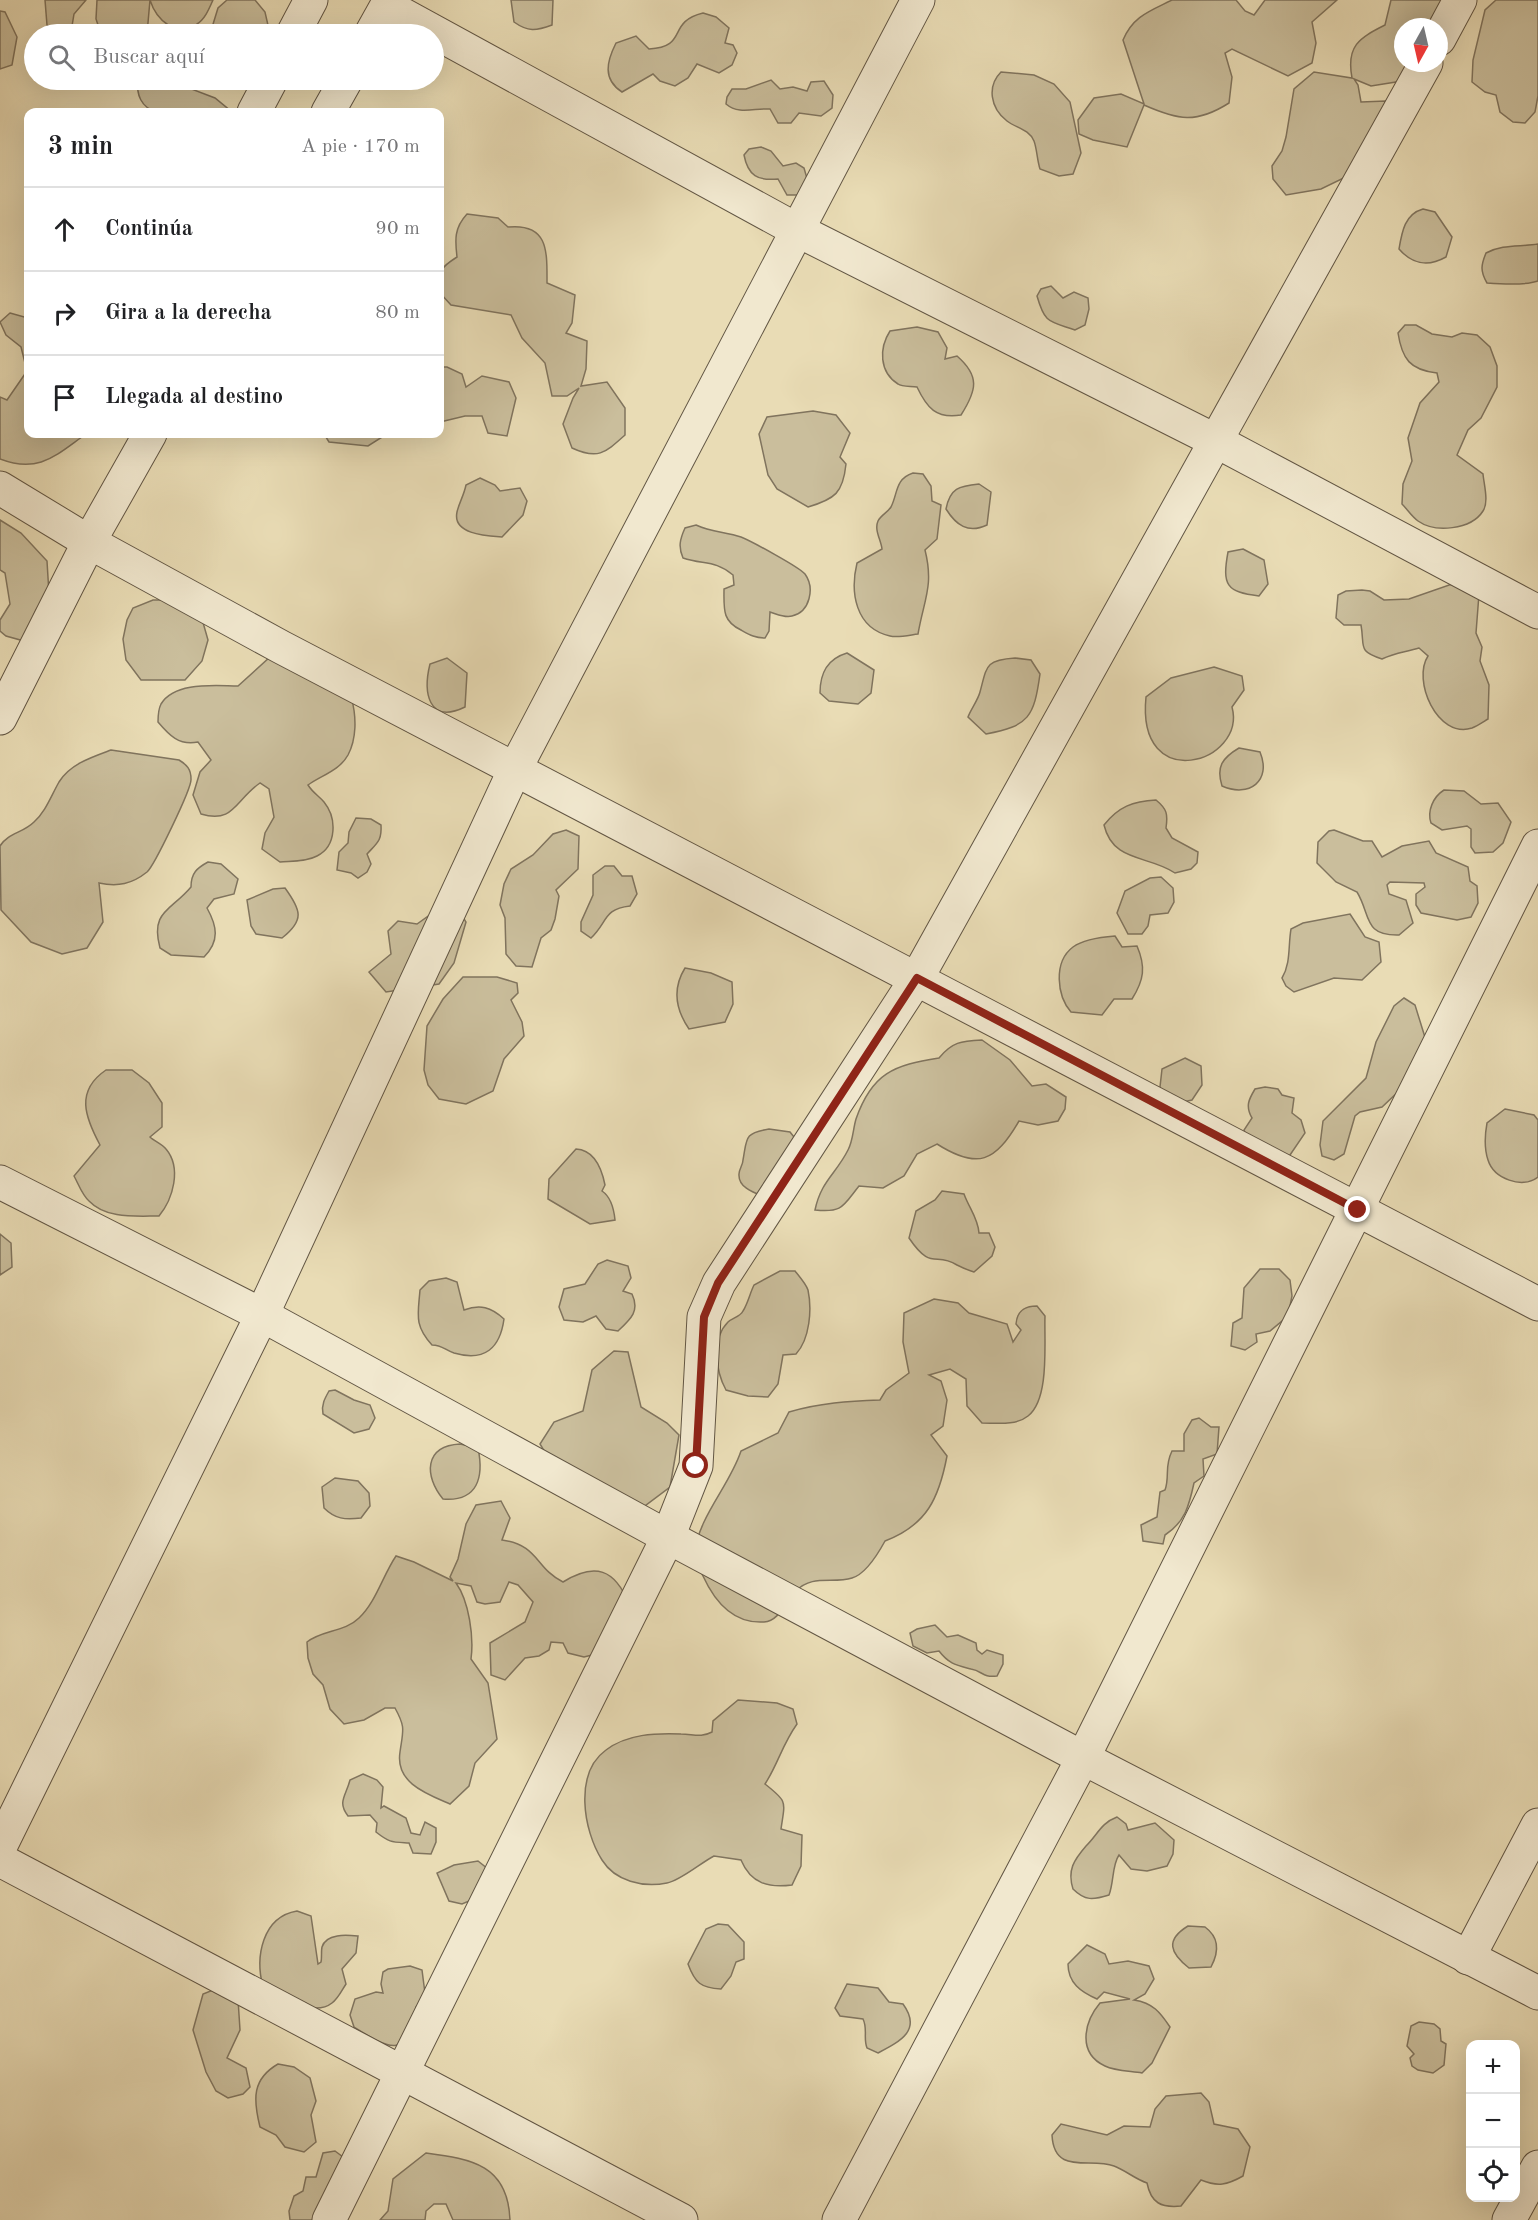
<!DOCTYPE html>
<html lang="es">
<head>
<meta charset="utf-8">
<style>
  :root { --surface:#fff; --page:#f6f6f6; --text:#202124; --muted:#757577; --line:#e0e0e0 }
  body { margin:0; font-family:"Old Standard TT",serif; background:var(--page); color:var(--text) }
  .controls { position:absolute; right:18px; bottom:18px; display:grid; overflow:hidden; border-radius:12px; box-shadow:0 6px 24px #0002 }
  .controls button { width:54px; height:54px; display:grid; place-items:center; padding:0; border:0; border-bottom:2px solid var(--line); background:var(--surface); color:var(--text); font:30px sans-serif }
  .compass { position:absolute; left:1394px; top:18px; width:54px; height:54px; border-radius:50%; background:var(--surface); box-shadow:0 6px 24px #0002; rotate:188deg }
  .stop { position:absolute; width:18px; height:18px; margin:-14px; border:4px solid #8f2418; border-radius:50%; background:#fff }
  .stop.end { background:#8f2418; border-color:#fff; box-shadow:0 2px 6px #0008 }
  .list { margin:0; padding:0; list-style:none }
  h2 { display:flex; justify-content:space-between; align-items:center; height:78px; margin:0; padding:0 24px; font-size:26px }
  h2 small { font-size:20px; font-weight:400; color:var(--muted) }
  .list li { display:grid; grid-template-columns:39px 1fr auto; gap:18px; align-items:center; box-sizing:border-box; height:84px; padding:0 24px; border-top:2px solid var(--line) }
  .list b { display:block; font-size:22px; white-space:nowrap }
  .list em { font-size:20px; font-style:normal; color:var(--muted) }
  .icon { flex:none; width:33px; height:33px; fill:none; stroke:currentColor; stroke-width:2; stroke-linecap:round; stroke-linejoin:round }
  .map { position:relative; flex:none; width:1538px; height:2220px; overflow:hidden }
  .search { position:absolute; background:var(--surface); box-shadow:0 6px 24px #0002; left:24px; top:24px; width:420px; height:66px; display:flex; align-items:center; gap:15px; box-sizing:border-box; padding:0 21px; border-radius:33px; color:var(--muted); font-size:22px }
  .panel { position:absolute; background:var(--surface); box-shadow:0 6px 24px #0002; left:24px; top:108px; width:420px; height:330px; border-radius:12px }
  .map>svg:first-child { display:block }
</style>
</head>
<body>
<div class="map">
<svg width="1538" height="2220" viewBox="0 0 1538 2220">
  <rect width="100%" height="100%" fill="#e9dcb5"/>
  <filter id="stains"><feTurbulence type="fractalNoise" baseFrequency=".00333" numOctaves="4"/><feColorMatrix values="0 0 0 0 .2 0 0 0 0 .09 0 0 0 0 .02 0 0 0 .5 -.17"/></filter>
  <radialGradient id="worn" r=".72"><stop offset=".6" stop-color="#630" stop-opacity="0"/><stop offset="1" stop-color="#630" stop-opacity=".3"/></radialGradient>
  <g fill="#cabe9c" stroke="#80745e" stroke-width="1.5">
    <polygon points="45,0 86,0 74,14 71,32 55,32 47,25"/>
    <path d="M97,0H213C209,9 205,19 197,24C176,39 156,19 150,0L147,34H101L96,19Z"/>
    <polygon points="227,0 255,0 265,12 270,34 210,34 218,8"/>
    <path d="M511,0H553L552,25C536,31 528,32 514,22Z"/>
    <path d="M1172,0H1236L1245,11L1254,15L1265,0H1337L1312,22L1316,43L1312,63L1288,76L1232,49L1225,53L1232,77L1229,103C1196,124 1178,120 1144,105L1127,147L1093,140L1079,134L1078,120L1094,98L1121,94L1144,104L1123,40C1133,16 1150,11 1172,0Z"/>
    <path d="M1391,0H1452L1430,27H1403V63H1412L1402,81L1371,86L1354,79L1358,85L1361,102L1386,101L1396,107L1350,175L1321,189L1286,195L1273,179L1272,166L1282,151L1286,137L1294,89L1314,72L1352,78C1346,46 1359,38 1385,25Z"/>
    <polygon points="1496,0 1538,0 1538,96 1535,112 1525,123 1513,122 1500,112 1496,95 1485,92 1472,82 1473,60 1485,10"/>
    <polygon points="0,11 5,12 17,37 12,65 0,69"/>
    <path d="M703,13L716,17L729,28L725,43L733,45L737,53L732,65L719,73L697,64L688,78L675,86L660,81L653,74L622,92C602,79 607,61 616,43L636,36L649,49C689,47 666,22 703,13Z"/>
    <path d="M1001,72L1034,75L1054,84L1070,102L1081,153L1073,174L1059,176L1040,169C1037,160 1037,149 1034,141C1029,129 1016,128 1007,121C990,108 987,86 1001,72Z"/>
    <path d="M138,80H181L186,87L215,98L232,112C217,113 167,116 157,112C141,108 136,94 138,80Z"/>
    <path d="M771,80L780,89L793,87L807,91L811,82L824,81L833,95L832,108L821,116L799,113L791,123H778L770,109C754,108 739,115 726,104L727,97L732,89H746Z"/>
    <path d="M761,147L771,151L783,166L796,163L804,168L808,182L800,195H787L778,179C758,181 748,176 744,155L749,149Z"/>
    <path d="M1423,209L1435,212L1452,237L1446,257C1428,267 1413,265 1399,249C1402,231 1405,214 1423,209Z"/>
    <path d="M467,214L498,218L508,227C549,223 547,252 547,283L575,295L572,323L566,333L587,341L586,369L581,386L607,382L625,408V435C605,453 598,460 572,448L563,424L573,398L579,388L567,396H552L545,363L522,338L511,315L451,305L440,293C439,271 438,269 457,257C455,240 454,228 467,214Z"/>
    <path d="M1538,244V281C1527,285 1500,284 1487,283C1480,271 1481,265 1486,253C1503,244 1519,247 1538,244Z"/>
    <path d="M1051,286L1063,298L1074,292L1088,298L1089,309L1085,325L1075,330C1049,321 1045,324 1037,296L1041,289Z"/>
    <path d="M10,313L28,318V434H86C56,455 39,474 0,459V397L7,400L27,371L21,347L6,335L0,322Z"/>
    <path d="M1405,325H1416L1432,334L1452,337L1462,333L1477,335L1490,347L1497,366V387L1481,418L1468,430L1457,455L1483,474C1484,485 1489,502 1483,511C1471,530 1435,533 1418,521C1412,517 1407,509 1402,504L1403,484L1412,461L1408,438L1420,403L1439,382L1437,373C1410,370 1402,359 1398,333Z"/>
    <path d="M917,327L938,332L947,348L945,359L957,356C980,376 977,390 961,415C936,419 927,408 917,387C911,386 902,387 898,384C879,372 879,348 890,331Z"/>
    <polygon points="440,367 447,367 462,374 466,387 482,376 509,382 516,398 507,436 488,433 482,416 465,416 440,422"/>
    <path d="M813,411L836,415L850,433L840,457L846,464C843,493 835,499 808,507L777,489L768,475L759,434L767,417Z"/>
    <polygon points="324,434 387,434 368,446 329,442"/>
    <path d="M913,473L923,474L931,486L932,501L941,505L937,539L925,550C934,586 924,599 918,634C910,635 898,638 890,636C855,628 850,592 857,563L882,549C881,540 874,530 878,521C881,515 888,512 891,507C898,493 895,479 913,473Z"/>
    <path d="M480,478L495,485L500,491L520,488L527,501L523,515L502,537C489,536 452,535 457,512C459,503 464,495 466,485Z"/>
    <path d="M979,484L991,492L987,525C968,534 956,525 946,509C950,488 959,486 979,484Z"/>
    <polygon points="0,520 21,533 47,561 49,594 36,610 24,641 6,636 0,631 0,620 10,604 5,573 0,570"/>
    <path d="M696,525C711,532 726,532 741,537C751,541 799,567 805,574C815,588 810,612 792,616C784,618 777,614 770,612L769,631L765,638C755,638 750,635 741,630C722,621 724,609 724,589L734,585L733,575C715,560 704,565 683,558C678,547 680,539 685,528Z"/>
    <path d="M1243,549L1264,560L1268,584L1259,596C1226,592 1222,585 1228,552Z"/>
    <path d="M1452,584L1479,594L1476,633L1482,647L1480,661L1489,685L1488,719C1483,722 1477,726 1472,728C1437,739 1412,680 1428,656L1419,648C1406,652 1394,653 1382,659C1357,651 1365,647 1361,625H1344L1336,618L1338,595L1346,591L1362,590L1370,591L1384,600L1409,599Z"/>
    <polygon points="153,600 178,600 202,619 208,640 202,661 185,680 141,680 126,660 123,639 127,620 133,608"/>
    <path d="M294,643C303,644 314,645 321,650C349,669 365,723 348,755C339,771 322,775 308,785C313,793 319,796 324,802C337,818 337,846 317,856C306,862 292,861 280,862L262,849L265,833L274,817L269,789L260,783C235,800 234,824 201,814L193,795L200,772L211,760L198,742C179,746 169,735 158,722C158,717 159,708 161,704C175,681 216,686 238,686L281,647Z"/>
    <path d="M847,653L874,670L871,693L858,704L829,701L820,693C820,673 827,659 847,653Z"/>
    <path d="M447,658L467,673L465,707C428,725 423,692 430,664Z"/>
    <path d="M1015,658L1031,660L1040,674C1034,717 1029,726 986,734L968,717C971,709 978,700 980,692C987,666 985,660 1015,658Z"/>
    <path d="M1214,667L1242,676L1244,690L1232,707C1247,763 1136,796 1146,697L1171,678Z"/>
    <path d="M1239,748L1260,752C1272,781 1249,798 1222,786C1216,767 1222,758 1239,748Z"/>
    <path d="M111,750L179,760C187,765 191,769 191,779C192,788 154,866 147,872C132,884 118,887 99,883L103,922L87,948L62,954L31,942L1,910L0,846C8,833 23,833 34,822C46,811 51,796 59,782C70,764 92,757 111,750Z"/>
    <path d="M1444,790L1464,791L1481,804L1498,803L1511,822L1503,843L1493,852L1475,853L1471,847V829L1467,826L1442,830L1431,823C1427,811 1433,797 1444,790Z"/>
    <path d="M1156,800C1167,809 1168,814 1166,828L1172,838L1198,852L1197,863L1191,869L1175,873C1149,855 1113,863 1104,825C1118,807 1133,801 1156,800Z"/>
    <path d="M356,818L371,819L381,825C382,841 377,843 367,854L371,864L367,872L358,878L351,873L337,870L339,852L348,843L349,832Z"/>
    <polygon points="566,830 579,836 578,869 556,890 559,896 555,919 551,930 541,938 532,967 516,966 506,954 505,918 500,905 504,884 511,869 533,855 553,834"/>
    <path d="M1334,830L1363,841H1372L1382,857L1402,846L1429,841L1436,853L1468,867L1470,881L1477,886L1478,903L1471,917L1457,920L1421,913L1416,905V894L1425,887L1424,883L1390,882L1387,885L1389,894L1406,900L1413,923L1399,935C1363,936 1371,915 1357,892L1336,882L1317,863L1318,842L1329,831Z"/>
    <path d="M208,862L221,864L238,879L234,894L214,899L207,908C217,926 220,941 204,957L171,955L160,948C150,911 171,911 191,887C191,873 197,868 208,862Z"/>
    <path d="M605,866H614L622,876H632L637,894L630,906C603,909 608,922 591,938L581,931V922L593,895V875Z"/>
    <polygon points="1161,877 1173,888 1174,902 1168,913 1150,915 1148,926 1142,934 1128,934 1117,913 1125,891 1150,878"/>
    <path d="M285,888C301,910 305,920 282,938L256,934L251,926L247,900L273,889Z"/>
    <polygon points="455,904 466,922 454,963 439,984 386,992 369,972 391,954 388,931 398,921 417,924 434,912"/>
    <path d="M1350,914L1365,937L1379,942L1381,962L1362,980L1334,978L1294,992L1286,986L1282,978C1291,963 1288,946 1291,929L1303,923Z"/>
    <path d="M1115,936L1122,947L1137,946C1146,967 1144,980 1132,999H1114L1102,1015L1071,1012C1057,996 1053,962 1073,947C1084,939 1102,937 1115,936Z"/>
    <path d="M685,968L711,973L732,982L733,1004L725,1022L689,1029C676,1010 672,989 685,968Z"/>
    <polygon points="463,977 497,977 517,983 518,993 511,1000 522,1022 524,1036 504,1059 493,1091 466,1104 439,1099 428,1085 424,1070 427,1026 443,999"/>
    <polygon points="1404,998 1415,1005 1428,1047 1401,1089 1382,1107 1360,1112 1355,1116 1344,1154 1334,1160 1322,1156 1320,1145 1323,1121 1366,1078 1376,1042 1394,1006"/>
    <path d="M982,1040L1010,1060L1032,1086L1046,1084L1066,1097L1065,1109L1058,1121L1038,1125L1019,1121C995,1162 978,1170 937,1144L917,1154L904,1176L883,1188L859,1186C843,1206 843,1213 815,1210C821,1181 836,1174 848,1150C853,1141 853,1129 856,1119C872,1073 894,1065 939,1058C952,1042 961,1041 982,1040Z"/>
    <polygon points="1185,1058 1201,1066 1202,1085 1192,1100 1178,1103 1163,1095 1160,1087 1162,1069"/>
    <path d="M106,1070H132L149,1083L162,1103V1127L150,1137C154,1141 162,1144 166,1149C182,1168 173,1199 159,1216C135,1216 106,1219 89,1201C82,1195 78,1183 74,1176L100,1145C85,1117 75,1091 106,1070Z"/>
    <path d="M1265,1087L1278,1089L1282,1095L1294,1098L1292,1113L1301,1120L1305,1133L1290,1155L1278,1158L1251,1148L1244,1130L1252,1118C1245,1106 1249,1099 1255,1089Z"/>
    <path d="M1505,1109L1534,1115L1538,1120V1177C1522,1189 1494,1179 1488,1160C1484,1148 1485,1134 1487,1123Z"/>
    <path d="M769,1129L790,1132L798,1142L765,1197C755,1193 738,1188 739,1174C739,1169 743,1165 743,1160C747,1138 744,1133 769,1129Z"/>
    <path d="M576,1149C595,1150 602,1170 605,1185L602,1191C611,1197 614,1210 615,1220L590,1224L548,1199L549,1179Z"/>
    <path d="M942,1191L964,1194C969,1208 978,1218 979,1233H989L995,1247L992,1256L974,1272C967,1270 963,1268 957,1265C935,1251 932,1272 909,1238L916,1211L935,1200Z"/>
    <polygon points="0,1234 11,1243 12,1267 0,1275"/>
    <path d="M607,1260L628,1266L631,1278L623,1291L632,1294C640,1311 631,1319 618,1331L606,1329L596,1316L583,1322L564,1320L559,1307L564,1289L585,1284L598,1264Z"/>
    <polygon points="1260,1269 1279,1269 1290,1280 1292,1296 1288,1316 1270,1331 1256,1334 1257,1342 1245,1350 1231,1346 1233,1323 1242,1318 1244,1288"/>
    <path d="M780,1271H795C799,1276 806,1284 808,1290C812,1309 810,1339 796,1354L783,1355L778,1384L768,1397L748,1396L726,1390C716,1372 711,1339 728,1322C732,1318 740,1317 743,1311C748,1303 750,1293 754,1285Z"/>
    <path d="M446,1278L457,1282L464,1310C480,1304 491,1307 504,1319C500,1348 485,1362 454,1353C445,1350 442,1345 432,1345C414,1325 418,1315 420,1290L429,1281Z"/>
    <path d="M934,1299L958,1303L969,1313L1007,1324L1013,1342L1021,1330L1016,1324C1017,1311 1024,1306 1037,1306L1045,1316C1044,1342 1050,1399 1028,1416C1016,1426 996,1423 982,1423L967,1406L966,1379L950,1369L929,1375L941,1381L947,1400L943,1426L931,1435L947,1456C939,1498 927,1525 885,1541C879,1552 866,1574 852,1578C833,1584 812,1574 796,1591C786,1600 780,1621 764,1622C733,1624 714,1600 703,1576C700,1569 693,1562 694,1555C699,1515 729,1487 741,1451L778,1433L789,1412C819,1403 849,1401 880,1400L886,1390L909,1373L903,1342L904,1313Z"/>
    <polygon points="614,1351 628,1352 641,1407 667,1423 679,1435 670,1487 638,1511 549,1459 540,1444 554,1422 583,1411 592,1370"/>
    <path d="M335,1390L354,1400L370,1405L375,1418L369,1429L354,1433L323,1414C321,1405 325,1398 329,1391Z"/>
    <path d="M1199,1418L1211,1427H1219L1217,1454L1203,1459L1204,1476L1194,1483C1189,1506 1185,1522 1165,1535L1163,1544L1143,1541L1141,1525L1157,1517L1160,1492L1165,1490C1170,1476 1164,1467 1172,1451H1184V1434L1192,1420Z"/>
    <path d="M460,1444L478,1448C484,1477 478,1502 443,1499C424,1476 424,1446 460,1444Z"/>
    <path d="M335,1478L358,1481L369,1493L370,1506L361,1518C345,1520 335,1519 324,1508L322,1487Z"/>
    <path d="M501,1501L510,1518L502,1540C539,1545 535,1568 563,1582C595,1562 615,1569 629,1604L600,1653L584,1657L568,1653L563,1643L551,1642L549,1650L539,1656L525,1658L505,1680L491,1675L490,1643L525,1622L533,1602L518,1585L509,1582L500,1602L485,1604L477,1602L471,1586L456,1583C469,1601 474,1637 471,1659L488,1683L497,1739L475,1763L469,1786L450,1804C427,1794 395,1783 400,1752C403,1730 406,1728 395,1708H385L364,1720L344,1724L330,1709L323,1685L313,1674L308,1658L307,1642C322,1630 345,1632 359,1618C376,1602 383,1575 396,1556L414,1562L453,1581L450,1577L458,1559L466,1524L476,1505Z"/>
    <path d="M935,1625L947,1637L958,1635L976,1643L977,1650L982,1654L987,1650L1003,1655V1664L997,1676C982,1678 983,1671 971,1669C956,1665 949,1664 939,1651L927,1653L913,1646L910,1633L917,1629Z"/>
    <path d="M738,1700L777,1703L793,1709L797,1724C782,1745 778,1764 765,1784C788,1802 785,1801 781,1829L802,1835L801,1866L792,1885C769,1888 751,1884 741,1860L714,1856C702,1862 680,1881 667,1883C643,1888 615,1881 602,1860C583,1830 574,1773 606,1750C627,1734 655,1733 681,1734C693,1734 701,1738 712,1732L713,1721Z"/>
    <path d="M363,1774L377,1780L383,1787L381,1808L384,1806L406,1818L411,1833L420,1835L425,1822L436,1828V1842L431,1854L413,1853L409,1843C392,1842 390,1843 376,1832L377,1823L370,1815L348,1816C337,1802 346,1796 350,1780Z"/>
    <path d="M1117,1817L1126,1824L1128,1830L1155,1823L1174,1840L1173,1854L1167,1866L1147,1871L1131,1869L1119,1855C1112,1865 1114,1882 1109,1895C1093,1900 1085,1901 1073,1889C1067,1870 1074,1860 1086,1846C1098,1834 1101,1823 1117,1817Z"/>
    <polygon points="478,1861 488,1869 474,1899 462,1904 449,1901 437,1873 454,1865"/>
    <path d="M297,1911L311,1916L318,1964L321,1962C322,1958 321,1951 322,1947C326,1933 347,1935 358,1936L356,1953L342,1969L346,1984C342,1990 338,1999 332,2003C313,2018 279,1996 263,1987C255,1957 262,1917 297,1911Z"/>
    <path d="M718,1924L728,1925L744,1942V1959L736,1962L731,1976L721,1989C701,1988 695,1983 688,1964L706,1929Z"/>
    <path d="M1188,1926L1205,1927C1220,1938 1219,1952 1211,1967L1189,1968C1170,1953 1165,1940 1188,1926Z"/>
    <path d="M1087,1945L1105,1954L1109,1964L1128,1961L1149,1966L1154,1979L1145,1994L1134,2000C1153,2003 1160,2012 1170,2027L1152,2063L1142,2073C1130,2071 1115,2071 1105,2066C1077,2053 1084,2022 1100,2003L1130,1999L1104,1992L1097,1999C1081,1992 1068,1983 1068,1964Z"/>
    <path d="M410,1966L422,1970L426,2001L416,2007C408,2061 389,2049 354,2027L350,2015L355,1999L376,1992L383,1993L381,1984L383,1972L388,1969Z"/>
    <path d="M847,1984L878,1988L889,2002L903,2004C922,2030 901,2041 878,2053L867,2048C863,2038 868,2029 863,2019L840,2016L835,2008Z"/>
    <polygon points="213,1990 238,1999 240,2030 227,2058 246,2068 250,2087 243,2094 228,2098 216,2091 206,2072 193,2030 203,1994"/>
    <polygon points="1419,2022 1434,2024 1440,2029 1441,2041 1446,2044 1444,2065 1433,2073 1418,2070 1412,2066 1410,2058 1414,2054 1407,2046 1411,2026"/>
    <path d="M278,2064L294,2067L310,2078L316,2101L311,2115L316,2142L304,2152L285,2147L276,2135L260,2127C253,2099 252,2079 278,2064Z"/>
    <path d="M1201,2093L1209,2102L1214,2124L1238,2129L1250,2147L1243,2176C1227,2185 1218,2187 1201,2180L1181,2206C1161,2208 1151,2203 1147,2183C1135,2179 1125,2170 1114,2166C1090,2157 1054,2176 1052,2135L1061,2124L1107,2135L1124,2126L1150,2127L1155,2109L1166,2096Z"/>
    <polygon points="335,2151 347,2160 324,2220 290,2220 289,2211 294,2196 303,2191 306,2177 316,2177 323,2153"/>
    <path d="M426,2153C472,2159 508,2165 510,2220H453L446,2204H434L426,2211L425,2220H380L388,2211L393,2179Z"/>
  </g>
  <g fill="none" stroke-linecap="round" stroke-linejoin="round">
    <defs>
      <g id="minor">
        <polyline points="387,6 797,230 1216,441 1538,612"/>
        <polyline points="293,34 311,0"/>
        <polyline points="371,34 390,0"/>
        <polyline points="1439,39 1460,0"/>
        <polyline points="254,112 271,80"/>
        <polyline points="328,112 346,80"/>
        <polyline points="0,488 89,542 281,647 1538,1304"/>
        <polyline points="0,718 89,542 150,434"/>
        <polyline points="0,1182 262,1315 668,1537 1083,1758 1538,1993"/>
        <polyline points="0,1847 262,1315 515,769 918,0"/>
        <polyline points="0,1860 681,2220"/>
        <polyline points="1468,1958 1538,1825"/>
        <polyline points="329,2220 668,1537 696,1466 704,1317 719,1283 917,978 1426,63"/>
        <polyline points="839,2220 1083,1758 1538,846"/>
        <polyline points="1509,2220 1538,2167"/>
      </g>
    </defs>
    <use href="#minor" stroke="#625644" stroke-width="35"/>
    <use href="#minor" stroke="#f1e8cf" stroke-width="33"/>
  </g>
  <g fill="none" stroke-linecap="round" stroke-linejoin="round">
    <polyline stroke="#8f2418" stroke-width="8" points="696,1466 704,1317 718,1283 917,978 1358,1210"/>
  </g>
  <rect width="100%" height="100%" filter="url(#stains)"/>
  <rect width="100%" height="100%" fill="url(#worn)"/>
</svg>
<div class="controls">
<button>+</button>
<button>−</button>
<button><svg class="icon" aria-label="locate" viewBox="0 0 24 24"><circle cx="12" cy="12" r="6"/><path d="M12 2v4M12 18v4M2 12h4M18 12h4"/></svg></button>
</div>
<svg class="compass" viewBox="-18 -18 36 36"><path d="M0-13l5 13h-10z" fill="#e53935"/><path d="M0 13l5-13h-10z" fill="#757577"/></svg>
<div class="stop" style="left:696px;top:1466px"></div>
<div class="stop end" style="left:1358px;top:1210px"></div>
<div class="search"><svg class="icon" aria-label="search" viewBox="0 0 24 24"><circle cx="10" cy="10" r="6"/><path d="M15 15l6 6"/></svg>Buscar aquí</div>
<section class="panel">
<h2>3 min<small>A pie · 170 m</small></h2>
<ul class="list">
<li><svg class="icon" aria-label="ahead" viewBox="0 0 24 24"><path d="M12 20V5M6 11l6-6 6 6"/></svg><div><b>Continúa</b></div><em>90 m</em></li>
<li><svg class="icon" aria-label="right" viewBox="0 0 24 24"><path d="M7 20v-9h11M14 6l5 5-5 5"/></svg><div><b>Gira a la derecha</b></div><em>80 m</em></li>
<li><svg class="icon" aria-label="arrive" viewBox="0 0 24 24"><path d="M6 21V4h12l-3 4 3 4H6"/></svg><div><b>Llegada al destino</b></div></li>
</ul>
</section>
</div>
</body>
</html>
